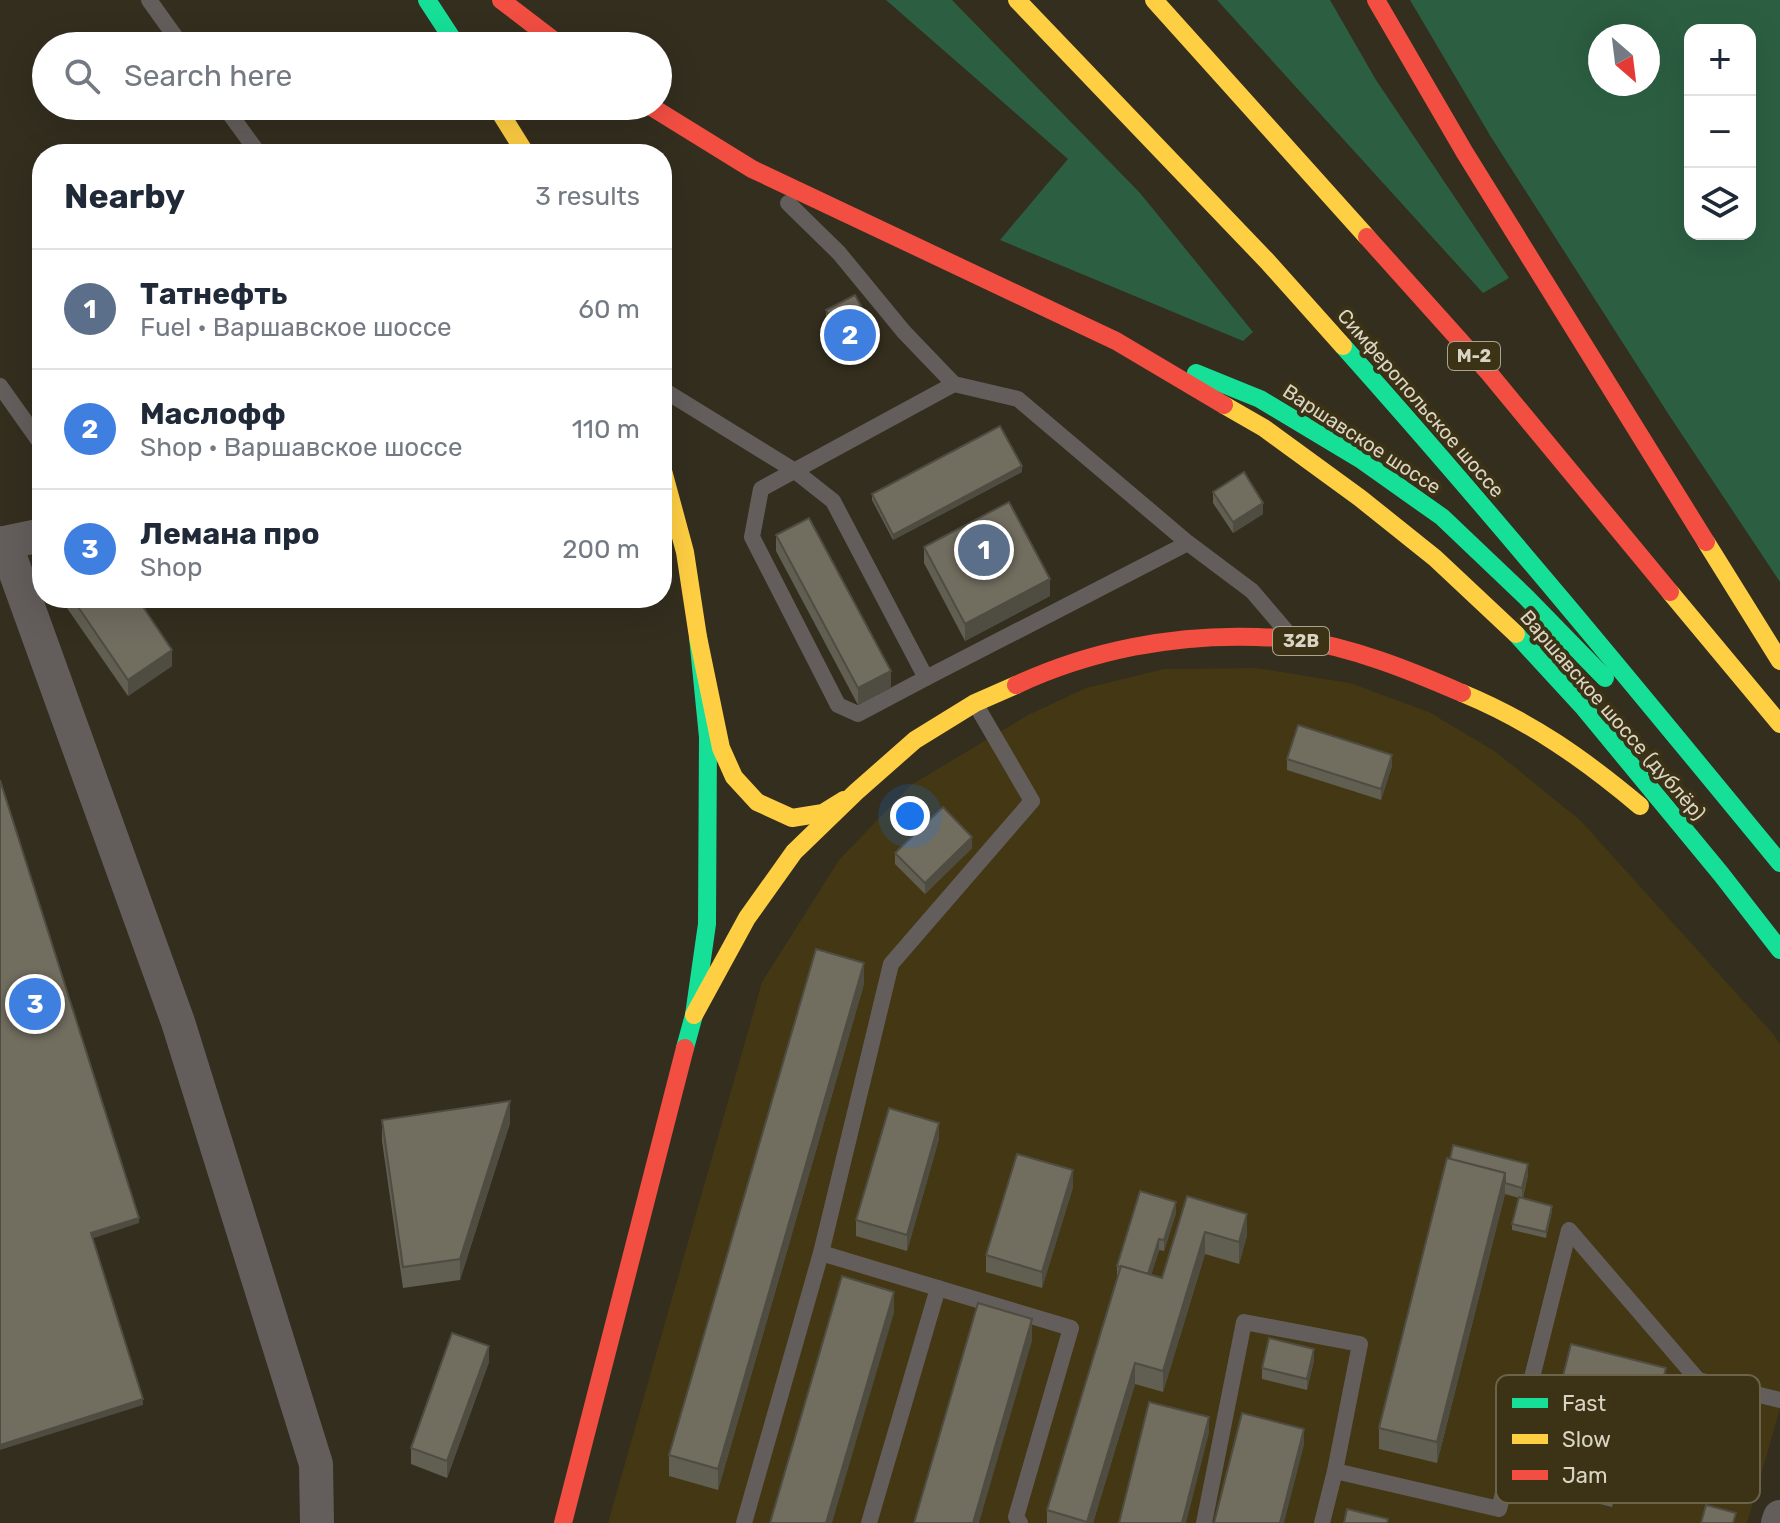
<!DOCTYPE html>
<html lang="en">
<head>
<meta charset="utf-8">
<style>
  :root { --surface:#fff; --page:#f6f6f7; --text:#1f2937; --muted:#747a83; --line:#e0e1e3; --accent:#2563eb }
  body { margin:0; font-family:Rubik,sans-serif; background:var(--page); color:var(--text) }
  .controls { position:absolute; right:24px; top:24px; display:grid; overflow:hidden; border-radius:16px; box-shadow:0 8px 32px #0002 }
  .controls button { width:72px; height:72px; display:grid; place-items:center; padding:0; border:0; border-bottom:2px solid var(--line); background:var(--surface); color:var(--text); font:40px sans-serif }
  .compass { position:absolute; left:1588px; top:24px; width:72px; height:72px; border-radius:50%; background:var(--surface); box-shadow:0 8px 32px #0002; rotate:152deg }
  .you { position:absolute; left:910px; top:816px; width:28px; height:28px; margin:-20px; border:6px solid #fff; border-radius:50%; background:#1a73e8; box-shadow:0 0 0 12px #1a73e833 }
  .badge { display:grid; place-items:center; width:52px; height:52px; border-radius:50%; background:var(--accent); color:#fff; font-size:26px; font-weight:700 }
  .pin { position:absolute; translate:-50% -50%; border:4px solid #fff; box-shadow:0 2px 8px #0006 }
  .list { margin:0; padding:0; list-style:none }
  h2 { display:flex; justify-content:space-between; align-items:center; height:104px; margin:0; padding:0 32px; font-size:34px }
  h2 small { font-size:26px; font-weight:400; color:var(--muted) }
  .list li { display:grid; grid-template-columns:52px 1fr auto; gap:24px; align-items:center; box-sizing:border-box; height:120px; padding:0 32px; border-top:2px solid var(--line) }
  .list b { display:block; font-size:30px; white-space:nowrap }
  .list p { margin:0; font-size:26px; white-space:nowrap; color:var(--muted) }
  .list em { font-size:26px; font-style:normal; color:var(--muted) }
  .icon { flex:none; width:44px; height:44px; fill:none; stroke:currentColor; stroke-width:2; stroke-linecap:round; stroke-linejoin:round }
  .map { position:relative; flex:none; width:1780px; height:1523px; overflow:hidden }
  .search { position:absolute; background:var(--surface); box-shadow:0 8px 32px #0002; left:32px; top:32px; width:640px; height:88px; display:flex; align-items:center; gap:20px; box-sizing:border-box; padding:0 28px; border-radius:44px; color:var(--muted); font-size:30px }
  .panel { position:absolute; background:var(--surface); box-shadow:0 8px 32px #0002; left:32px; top:144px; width:640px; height:464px; border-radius:32px }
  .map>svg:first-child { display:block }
</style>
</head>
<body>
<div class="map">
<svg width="1780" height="1523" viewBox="0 0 1780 1523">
  <rect width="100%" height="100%" fill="#332e1e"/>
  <polygon fill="#433714" points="1256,668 1350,683 1429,712 1496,752 1581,821 1774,1035 1780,1044 1780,1409 1747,1523 608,1523 762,982 839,860 911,785 1028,715 1086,688 1164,669"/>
  <g fill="#2c5f42" fill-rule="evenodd">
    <polygon points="886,0 952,0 1140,193 1253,332 1243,341 1000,240 1068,159"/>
    <polygon points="1217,0 1330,0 1376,80 1509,278 1483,293"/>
    <path d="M1410,0H1780V582L1669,415L1491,137ZM1690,30H1750V234H1690ZM1648,36V84H1600V36Z"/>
  </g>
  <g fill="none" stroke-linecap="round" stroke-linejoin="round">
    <g stroke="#635e5c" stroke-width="16">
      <polyline points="149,0 182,46"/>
      <polyline points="224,106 259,154"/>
      <polyline points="788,203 839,253 904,332 954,384 1018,399 1188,543 1252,591 1287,632"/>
      <polyline points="0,386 42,445"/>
      <polyline points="662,389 795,471 833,501 926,678 1188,543"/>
      <polyline points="926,678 858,714 838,705 752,537 761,489 954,384"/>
      <polyline points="976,705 1032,801 891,964 821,1253 1071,1328 1016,1517 1020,1523"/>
      <polyline points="1335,1471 1499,1509 1569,1230 1698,1380 1780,1400"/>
      <polyline points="744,1523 821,1253"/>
      <polyline points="869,1523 938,1288"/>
      <polyline points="1204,1523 1244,1322 1360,1344 1335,1471 1322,1523"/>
    </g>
    <g stroke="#635e5c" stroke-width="34">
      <polyline points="5,543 178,1022 316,1464 317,1523"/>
      <polyline points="0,544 42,535"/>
      <polyline points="1778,1523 1780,1517"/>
    </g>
    <g stroke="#16e098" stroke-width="18">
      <polyline points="427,0 457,46"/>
      <path d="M1343,346C1494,515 1637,689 1780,863"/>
      <polyline points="1196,373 1260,399 1360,459 1442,517 1526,597 1605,678"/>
      <polyline points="1516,634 1584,708 1721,874 1780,950"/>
      <polyline points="685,1048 694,1015 707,924 708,737 698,637"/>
    </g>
    <g stroke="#ffcf43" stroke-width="18">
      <polyline points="1017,0 1267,261 1343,346"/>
      <polyline points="1154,0 1367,237"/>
      <polyline points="496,106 526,154"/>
      <polyline points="1224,405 1264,428 1360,498 1435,558 1516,634"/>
      <polyline points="662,467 685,552 698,637 721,748 734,777 757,802 792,818 823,813 844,800"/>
      <polyline points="1706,542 1780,661"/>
      <polyline points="1670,592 1780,724"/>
      <path d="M1462,693C1530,721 1584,759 1640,806"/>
      <polyline points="694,1015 747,918 794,852 856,792 915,740 975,703 1016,685"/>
    </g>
    <g stroke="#f24e42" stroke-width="18">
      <polyline points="501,0 561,46"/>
      <polyline points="1376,0 1465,153 1706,542"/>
      <polyline points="650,106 752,169 1116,341 1224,405"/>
      <polyline points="1367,237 1489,373 1670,592"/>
      <path d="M1016,685C1091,650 1175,634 1258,637C1270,638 1283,637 1295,639C1352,647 1409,670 1462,693"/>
      <polyline points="563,1523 685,1048"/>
    </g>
  </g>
  <g fill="#615e52">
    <polygon points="826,310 871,335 842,351 826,321"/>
    <polygon points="1022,472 893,540 872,500 872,494"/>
    <polygon points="1213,492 1263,514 1233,533 1213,503"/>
    <polygon points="776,535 891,687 858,705 776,551"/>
    <polygon points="924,547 1050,596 965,641 924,563"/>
    <polygon points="60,598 137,598 172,666 128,696"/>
    <polygon points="1287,759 1392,766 1381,800 1287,770"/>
    <polygon points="972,848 925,894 895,864 895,853"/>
    <polygon points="864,984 718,1490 669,1476 669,1455"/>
    <polygon points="382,1120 510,1123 460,1280 403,1288 382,1141"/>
    <polygon points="939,1139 907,1251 856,1236 856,1220"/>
    <polygon points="1450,1159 1528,1175 1523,1198 1552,1211 1546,1238 1512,1230 1512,1224 1519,1198 1505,1194 1437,1463 1379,1449 1379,1428"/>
    <polygon points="1073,1187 1042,1288 986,1272 986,1255"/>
    <polygon points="1187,1196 1247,1235 1239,1264 1205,1254 1163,1392 1135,1384 1093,1523 1047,1523 1047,1510 1117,1277 1117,1266 1176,1213 1164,1251 1159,1250 1151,1275 1162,1278"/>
    <polygon points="1314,1360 1307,1390 1262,1379 1262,1368"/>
    <polygon points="489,1362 447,1478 411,1464 411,1448"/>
    <polygon points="1666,1384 1654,1431 1632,1426 1612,1507 1539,1489 1539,1472"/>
    <polygon points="1749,1462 1743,1487 1715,1480 1715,1474"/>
  </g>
  <g fill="#4f4c42">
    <polygon points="871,324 871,335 842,351 842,340"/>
    <polygon points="1022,466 1022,472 893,540 893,535"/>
    <polygon points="1263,503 1263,514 1233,533 1233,522"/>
    <polygon points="1050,579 1050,596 965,641 965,624"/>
    <polygon points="299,598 316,598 299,602"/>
    <polygon points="172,650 172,666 128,696 128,680"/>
    <polygon points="891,671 891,687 858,705 858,688"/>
    <polygon points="1392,755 1392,766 1381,800 1381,789"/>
    <polygon points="972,837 972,848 925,894 925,883"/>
    <polygon points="864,963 864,984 718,1490 718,1469"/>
    <polygon points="510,1101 510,1123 460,1280 460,1259"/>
    <polygon points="939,1123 939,1139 907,1251 907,1235"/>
    <polygon points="1528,1164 1528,1175 1522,1199 1522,1188"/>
    <polygon points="1073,1170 1073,1187 1042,1288 1042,1272"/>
    <polygon points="1505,1173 1505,1194 1437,1463 1437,1442"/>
    <polygon points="1176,1202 1176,1213 1164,1251 1164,1240"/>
    <polygon points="1552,1206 1552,1211 1546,1238 1546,1232"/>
    <polygon points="1247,1214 1247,1235 1239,1264 1239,1242"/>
    <polygon points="139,1218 139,1223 91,1239 91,1233"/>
    <polygon points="1205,1232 1205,1254 1163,1392 1163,1371"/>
    <polygon points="1159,1239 1159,1250 1148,1286 1148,1275"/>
    <polygon points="894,1292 894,1313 832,1523 826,1523"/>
    <polygon points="1032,1319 1032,1341 979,1523 973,1523"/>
    <polygon points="489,1346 489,1362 447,1478 447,1461"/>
    <polygon points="1314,1349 1314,1360 1307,1390 1307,1379"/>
    <polygon points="1135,1363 1135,1384 1093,1523 1087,1523"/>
    <polygon points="1666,1368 1666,1384 1654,1431 1654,1415"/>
    <polygon points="143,1399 143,1405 0,1450 0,1445"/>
    <polygon points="1632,1409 1632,1426 1612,1507 1612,1491"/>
    <polygon points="1209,1417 1209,1433 1186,1523 1182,1523"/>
    <polygon points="1304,1429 1304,1445 1284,1523 1280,1523"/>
  </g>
  <g fill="#716d5f" stroke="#4f4c42" stroke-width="2">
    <polygon points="855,295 871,324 842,340 826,310"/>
    <polygon points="1000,426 1022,466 893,535 872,494"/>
    <polygon points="1244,472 1263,503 1233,522 1213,492"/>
    <polygon points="1009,502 1050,579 965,624 924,547"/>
    <polygon points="809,518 891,671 858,688 776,535"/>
    <polygon points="72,598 137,598 172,650 128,680"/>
    <polygon points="1298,725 1392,755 1381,789 1287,759"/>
    <polygon points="0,780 139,1218 91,1233 143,1399 0,1445"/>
    <polygon points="943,807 972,837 925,883 895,853"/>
    <polygon points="816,949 864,963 718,1469 669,1455"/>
    <polygon points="510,1101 460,1259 403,1267 382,1120"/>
    <polygon points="889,1108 939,1123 907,1235 856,1220"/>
    <polygon points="1453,1145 1528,1164 1522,1188 1505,1183 1505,1173 1450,1159"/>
    <polygon points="1017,1154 1073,1170 1042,1272 986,1255"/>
    <polygon points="1447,1158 1505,1173 1437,1442 1379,1428"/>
    <polygon points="1140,1191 1176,1202 1164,1240 1159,1239 1148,1274 1121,1266 1121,1267 1117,1266"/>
    <polygon points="1187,1196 1247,1214 1239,1242 1205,1232 1163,1371 1135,1363 1087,1522 1047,1510 1121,1266 1162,1278"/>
    <polygon points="1519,1197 1552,1206 1546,1232 1512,1224"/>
    <polygon points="842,1276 894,1292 826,1523 770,1523"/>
    <polygon points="978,1303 1032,1319 973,1523 914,1523"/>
    <polygon points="452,1333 489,1346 447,1461 411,1448"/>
    <polygon points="1269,1338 1314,1349 1307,1379 1262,1368"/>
    <polygon points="1571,1344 1666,1368 1654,1415 1632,1409 1612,1491 1539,1472"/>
    <polygon points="1149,1402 1209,1417 1182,1523 1119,1523"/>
    <polygon points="1242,1413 1304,1429 1280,1523 1214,1523"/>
    <polygon points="1706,1505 1736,1513 1733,1523 1701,1523"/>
    <polygon points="1347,1509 1388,1519 1387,1523 1344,1523"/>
  </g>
  <g text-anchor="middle" stroke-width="8" stroke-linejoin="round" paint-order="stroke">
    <g fill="#3c3215" stroke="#aba390" stroke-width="2">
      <rect x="1448" y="342" width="52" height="28" rx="6"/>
      <rect x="1273" y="627" width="56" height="28" rx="6"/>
    </g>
    <g font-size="18" font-weight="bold" fill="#dad4c4">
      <text x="1474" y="362">М-2</text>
      <text x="1301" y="647">32B</text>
    </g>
    <g font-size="20" fill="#dad4c4" stroke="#3c3215">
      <text transform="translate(1421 403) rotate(49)" y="7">Симферопольское шоссе</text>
      <text transform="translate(1362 439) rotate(33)" y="7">Варшавское шоссе</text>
      <text transform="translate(1613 715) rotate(49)" y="7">Варшавское шоссе (дублёр)</text>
    </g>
  </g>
  <rect x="1496" y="1375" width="264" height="128" rx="12" fill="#3c3215" stroke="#6b634a" stroke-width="2"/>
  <rect x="1512" y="1398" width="36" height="10" fill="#16e098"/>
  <rect x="1512" y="1434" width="36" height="10" fill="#ffcf43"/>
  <rect x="1512" y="1470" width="36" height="10" fill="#f24e42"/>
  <g font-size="22" fill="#dad4c4">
    <text x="1562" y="1411">Fast</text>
    <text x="1562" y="1447">Slow</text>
    <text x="1562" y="1483">Jam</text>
  </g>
</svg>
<div class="controls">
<button>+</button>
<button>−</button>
<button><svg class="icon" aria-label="layers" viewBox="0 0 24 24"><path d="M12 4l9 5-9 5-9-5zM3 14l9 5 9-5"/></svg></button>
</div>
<svg class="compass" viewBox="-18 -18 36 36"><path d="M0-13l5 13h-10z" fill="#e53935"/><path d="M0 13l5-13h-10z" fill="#747a83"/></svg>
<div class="you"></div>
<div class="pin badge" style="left:984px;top:550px;background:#5c6f8a">1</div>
<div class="pin badge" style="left:850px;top:335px;background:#3f7fe0">2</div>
<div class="pin badge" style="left:35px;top:1004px;background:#3f7fe0">3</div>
<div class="search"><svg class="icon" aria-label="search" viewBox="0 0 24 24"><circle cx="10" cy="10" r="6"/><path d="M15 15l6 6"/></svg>Search here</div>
<section class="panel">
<h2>Nearby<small>3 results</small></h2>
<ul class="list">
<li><span class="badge" style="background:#5c6f8a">1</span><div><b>Татнефть</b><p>Fuel · Варшавское шоссе</p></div><em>60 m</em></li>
<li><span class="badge" style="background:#3f7fe0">2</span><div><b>Маслофф</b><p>Shop · Варшавское шоссе</p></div><em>110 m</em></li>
<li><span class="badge" style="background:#3f7fe0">3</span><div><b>Лемана про</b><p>Shop</p></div><em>200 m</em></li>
</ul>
</section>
</div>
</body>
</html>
